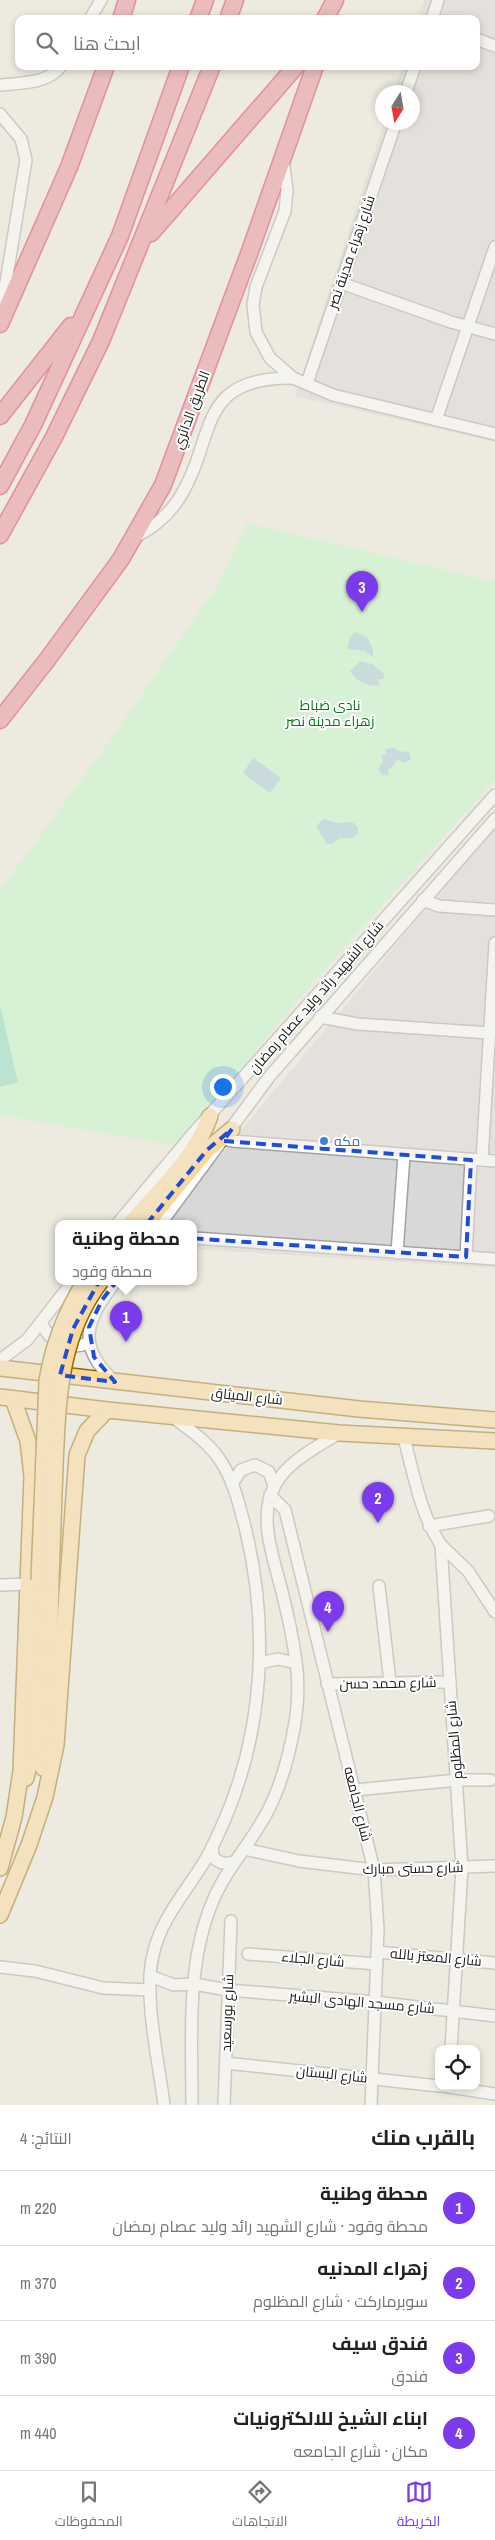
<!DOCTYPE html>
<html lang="ar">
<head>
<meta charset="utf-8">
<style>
  :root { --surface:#fff; --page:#f6f6f6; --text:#222; --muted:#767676; --line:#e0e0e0; --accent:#7c3aed }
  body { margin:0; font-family:"Archivo Narrow",Cairo,sans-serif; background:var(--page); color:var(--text); direction:rtl }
  .controls { position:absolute; right:15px; bottom:15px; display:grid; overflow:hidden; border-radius:10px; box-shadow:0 2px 8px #0003 }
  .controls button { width:45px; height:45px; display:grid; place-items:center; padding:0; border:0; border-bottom:1px solid var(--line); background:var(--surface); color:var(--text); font:25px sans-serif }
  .compass { position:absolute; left:375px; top:85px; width:45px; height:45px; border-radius:50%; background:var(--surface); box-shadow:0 2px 8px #0003; rotate:191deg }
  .you { position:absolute; left:222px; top:1086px; width:18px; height:18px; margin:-12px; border:4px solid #fff; border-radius:50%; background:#1a73e8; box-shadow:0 0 0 8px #1a73e833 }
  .badge { display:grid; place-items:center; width:32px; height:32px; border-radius:50%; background:var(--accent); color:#fff; font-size:16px; font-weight:700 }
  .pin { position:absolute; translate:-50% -41px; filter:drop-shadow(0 1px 2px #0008) }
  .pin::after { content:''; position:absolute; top:26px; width:18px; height:15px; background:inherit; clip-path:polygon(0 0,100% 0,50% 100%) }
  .popup { position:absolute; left:55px; top:1220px; width:142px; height:65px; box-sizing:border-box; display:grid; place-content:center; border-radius:10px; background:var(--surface); filter:drop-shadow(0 1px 4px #0005); font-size:16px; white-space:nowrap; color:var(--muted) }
  .popup b { font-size:19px; color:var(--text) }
  .popup::after { content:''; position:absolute; left:50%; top:100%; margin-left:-10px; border:10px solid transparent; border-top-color:var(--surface) }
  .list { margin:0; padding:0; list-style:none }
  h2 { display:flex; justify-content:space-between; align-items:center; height:65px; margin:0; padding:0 20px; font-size:21px }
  h2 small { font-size:16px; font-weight:400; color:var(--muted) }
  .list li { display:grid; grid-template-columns:32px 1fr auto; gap:15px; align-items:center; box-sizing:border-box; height:75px; padding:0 20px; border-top:1px solid var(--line) }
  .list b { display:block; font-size:19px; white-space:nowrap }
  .list p { margin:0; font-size:16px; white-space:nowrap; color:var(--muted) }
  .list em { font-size:16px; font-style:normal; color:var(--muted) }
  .icon { flex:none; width:28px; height:28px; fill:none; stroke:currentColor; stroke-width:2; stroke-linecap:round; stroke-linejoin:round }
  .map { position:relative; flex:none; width:495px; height:2105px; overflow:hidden; direction:ltr }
  .search { position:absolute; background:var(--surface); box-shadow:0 2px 8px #0003; left:15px; right:15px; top:15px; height:55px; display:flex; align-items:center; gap:12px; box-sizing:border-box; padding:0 18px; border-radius:10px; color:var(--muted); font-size:19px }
  .sheet { height:365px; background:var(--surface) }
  nav { display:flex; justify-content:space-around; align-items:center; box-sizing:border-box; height:70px; border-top:1px solid var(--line); background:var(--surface); font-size:14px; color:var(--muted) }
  nav a { display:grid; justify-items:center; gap:2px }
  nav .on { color:var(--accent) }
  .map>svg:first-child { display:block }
</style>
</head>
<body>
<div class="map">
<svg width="495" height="2105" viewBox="0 0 495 2105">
  <rect width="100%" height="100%" fill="#edeae0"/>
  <g fill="#d9d8d8">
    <polygon points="424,0 495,0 495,442 295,396 384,123 412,122 412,92 394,92 402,66 476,66 476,19 418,19"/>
    <polygon points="495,826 495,1268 194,1249 194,1223 164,1223"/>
  </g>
  <polygon fill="#bbfac4" points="247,523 495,582 495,779 301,996 177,1146 0,1115 0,891 109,742 218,585"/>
  <polygon fill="#7cdebf" points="0,1006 18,1082 0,1087"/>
  <g fill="#9fcadc">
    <polygon points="355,632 367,637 373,649 373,657 364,651 347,649 350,637"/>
    <path d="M361,661L372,664L384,674V678L377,680L380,685C368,688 356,681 350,671Z"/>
    <polygon points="394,747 398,751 409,752 411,759 404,763 399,760 395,761 395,764 388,770 388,775 382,775 378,769 383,760 381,756 386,754 385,750"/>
    <polygon points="253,758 281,778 270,793 243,773"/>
    <polygon points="324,819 337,823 352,822 358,827 358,833 353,838 340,838 332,844 327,844 317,828 318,824"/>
  </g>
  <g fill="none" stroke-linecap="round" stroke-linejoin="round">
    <defs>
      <g id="minor">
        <polyline points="90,19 101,0"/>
        <polyline points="432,19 438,0"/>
        <polyline points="476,39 495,46"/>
        <path d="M0,85C20,83 48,84 61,66"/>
        <polyline points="406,92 415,66"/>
        <polyline points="0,114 21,139 26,160 5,288 5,310"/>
        <polyline points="283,159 287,190 285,211 256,287 253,305 256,332 270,358 293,378 333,395 495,434"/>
        <polyline points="341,283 451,322 495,334"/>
        <polyline points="307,383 396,122"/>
        <polyline points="436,420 495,247"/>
        <path d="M135,537C153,528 169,515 180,497C217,437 195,377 293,378"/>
        <polyline points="423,900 439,906 495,910"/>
        <polyline points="320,1017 358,1024 490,1033"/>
        <polyline points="224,1139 232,1141 495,1161"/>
        <polyline points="482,1160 495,943"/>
        <polyline points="118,1223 191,1136 495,795"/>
        <polyline points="161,1223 269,1077 495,819"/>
        <polyline points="194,1238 495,1259"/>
        <polyline points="397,1253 404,1155"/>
        <polyline points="466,1257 471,1160"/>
        <path d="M41,1322C49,1342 68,1351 89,1343"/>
        <polyline points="0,1360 27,1340 73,1281"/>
        <path d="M115,1382C74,1345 87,1319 116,1281"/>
        <path d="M404,1438C414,1475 420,1513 441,1545L462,1868L451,2049"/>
        <polyline points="232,1484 241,1470 255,1465 269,1472 274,1486"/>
        <polyline points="270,1495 285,1510 374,1870 378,1929 371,2105"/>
        <polyline points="429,1526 489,1516"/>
        <polyline points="441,1545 468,1571 495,1612"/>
        <polyline points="0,1585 28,1584"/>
        <polyline points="379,1586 390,1682"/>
        <polyline points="259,1663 278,1659 296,1663"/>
        <polyline points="327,1684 450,1682"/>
        <polyline points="355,1790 458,1780 490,1780"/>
        <path d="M212,1847L213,1857C220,1864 225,1864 234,1862"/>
        <polyline points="244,1849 299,1861 374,1870 495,1866"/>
        <polyline points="378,1952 495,1963"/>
        <polyline points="248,1954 377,1964"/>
        <polyline points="0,1967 35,1971 103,1988 150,1990"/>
        <polyline points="150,1976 174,1985 194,1984 228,1990 375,2002 495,2016"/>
        <polyline points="226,2063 439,2086"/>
        <polyline points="443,2086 495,2094"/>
        <path d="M164,2105C159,2063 143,1995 153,1955C161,1917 188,1890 207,1857C214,1845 219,1832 225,1819C264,1728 269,1624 245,1527C239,1504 234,1481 220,1460C208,1442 190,1430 173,1417"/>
        <path d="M192,2105C192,2038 186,1966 212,1903C224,1873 245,1850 261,1823C280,1793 289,1757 295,1723C298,1703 299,1682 296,1662C293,1639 288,1615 282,1592C274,1558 257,1518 275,1485C288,1461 317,1447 339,1433"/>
        <polyline points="224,2105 231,1921"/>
      </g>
      <g id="major">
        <path d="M131,1223C158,1191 196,1157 210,1116"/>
        <polyline points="147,1223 207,1150 232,1129"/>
        <polyline points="0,1368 359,1409 495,1420"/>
        <polyline points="0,1397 107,1410 339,1433 495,1441"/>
        <polyline points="43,1768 48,1719 51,1580"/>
        <polyline points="26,1778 35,1739 39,1580"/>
        <polyline points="0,1868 14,1817 21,1771 32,1476 28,1441 13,1399"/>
        <polyline points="0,1915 29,1845 45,1797 56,1745 77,1455 87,1431 107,1410"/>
      </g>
      <g id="highway">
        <polyline points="121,19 127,0"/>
        <polyline points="198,19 205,0"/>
        <polyline points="228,19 235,0"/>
        <polyline points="325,19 335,0"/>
        <polyline points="151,233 296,66"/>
        <polyline points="0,324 69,167 106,66"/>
        <polyline points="0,416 71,326"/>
        <polyline points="0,486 33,425 120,236 181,66"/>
        <polyline points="0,535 54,437 101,341 212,66"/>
        <polyline points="0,720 47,660 121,559 163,485 250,251 315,66"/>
      </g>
    </defs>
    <use href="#minor" stroke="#a2a2a2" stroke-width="14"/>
    <use href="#major" stroke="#926b00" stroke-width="18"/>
    <use href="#highway" stroke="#d82154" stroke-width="19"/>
    <use href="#minor" stroke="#fff" stroke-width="11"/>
    <use href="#major" stroke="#fdd795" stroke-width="15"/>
    <use href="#highway" stroke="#e78591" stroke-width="16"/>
    <defs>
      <g id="major-bridge">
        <path d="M39,1580L47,1381C53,1344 66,1312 85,1281"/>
        <path d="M51,1580C52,1542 54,1504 55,1466C58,1400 59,1336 101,1281"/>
      </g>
    </defs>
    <use href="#major-bridge" stroke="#926b00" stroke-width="18" stroke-linecap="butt"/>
    <use href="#major-bridge" stroke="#fdd795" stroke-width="15"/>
  </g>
  <path d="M0 0H495V2105H0ZM232,1129L223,1141L471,1160L466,1257L188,1238L157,1228L102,1300L89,1327L94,1357L115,1382L60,1375L73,1329L97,1285L207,1150Z" fill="#edeae0" fill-opacity=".55" fill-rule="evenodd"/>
  <path fill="none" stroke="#1d4ed8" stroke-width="4" stroke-dasharray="10 6" stroke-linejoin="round" d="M232,1129L223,1141L471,1160L466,1257L188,1238L157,1228L102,1300L89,1327L94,1357L115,1382L60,1375L73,1329L97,1285L207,1150Z"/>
  <circle fill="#3f7fe0" stroke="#fff" stroke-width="2" cx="324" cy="1141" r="5"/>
  <g text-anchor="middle" stroke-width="4" stroke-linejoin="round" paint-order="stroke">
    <g font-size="14" fill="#1b1b1b" stroke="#fff">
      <text transform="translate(351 252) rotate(-71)" y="5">شارع زهراء مدينة نصر</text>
      <text transform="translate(191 410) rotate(-70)" y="5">الطريق الدائري</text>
      <text transform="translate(316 997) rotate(-49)" y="5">شارع الشهيد رائد وليد عصام رمضان</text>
      <text transform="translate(247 1396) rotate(6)" y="5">شارع الميثاق</text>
      <text transform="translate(388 1683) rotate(-1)" y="5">شارع محمد حسن</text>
      <text transform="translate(454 1740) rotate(-95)" y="5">شارع المظلوم</text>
      <text transform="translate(358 1804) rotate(76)" y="5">شارع الجامعه</text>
      <text transform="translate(413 1868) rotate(-1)" y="5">شارع حسنى مبارك</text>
      <text transform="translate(436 1957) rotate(5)" y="5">شارع المعتز بالله</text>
      <text transform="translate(313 1959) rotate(5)" y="5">شارع الجلاء</text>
      <text transform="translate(362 2002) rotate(5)" y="5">شارع مسجد الهادى البشير</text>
      <text transform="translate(227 2013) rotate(-88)" y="5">شارع بورسعيد</text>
      <text transform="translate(332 2074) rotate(6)" y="5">شارع البستان</text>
    </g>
    <g font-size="14" fill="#09791a" stroke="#fff">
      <text x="330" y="710">نادى ضباط<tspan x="330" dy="16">زهراء مدينة نصر</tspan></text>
    </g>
    <g font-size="14" fill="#366cbe" stroke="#fff" text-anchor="start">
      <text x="334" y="1146">مكه</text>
    </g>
  </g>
</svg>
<div class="controls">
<button><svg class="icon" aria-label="locate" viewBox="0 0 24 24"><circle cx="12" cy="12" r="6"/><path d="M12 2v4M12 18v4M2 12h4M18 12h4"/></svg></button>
</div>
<svg class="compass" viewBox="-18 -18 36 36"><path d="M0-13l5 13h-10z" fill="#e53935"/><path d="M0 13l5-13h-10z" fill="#767676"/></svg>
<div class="you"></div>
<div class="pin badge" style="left:126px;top:1342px">1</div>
<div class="popup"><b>محطة وطنية</b>محطة وقود</div>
<div class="pin badge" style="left:378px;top:1523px">2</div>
<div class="pin badge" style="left:362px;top:612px">3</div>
<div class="pin badge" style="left:328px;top:1632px">4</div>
<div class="search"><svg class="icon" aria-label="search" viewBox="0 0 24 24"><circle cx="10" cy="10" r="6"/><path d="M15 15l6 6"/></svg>ابحث هنا</div>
</div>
<section class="sheet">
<h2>بالقرب منك<small>النتائج: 4</small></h2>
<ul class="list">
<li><span class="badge">1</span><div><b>محطة وطنية</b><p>محطة وقود · شارع الشهيد رائد وليد عصام رمضان</p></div><em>220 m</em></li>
<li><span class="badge">2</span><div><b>زهراء المدنيه</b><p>سوبرماركت · شارع المظلوم</p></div><em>370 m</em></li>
<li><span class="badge">3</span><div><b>فندق سيف</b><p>فندق</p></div><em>390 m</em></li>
<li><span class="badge">4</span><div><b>ابناء الشيخ للالكترونيات</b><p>مكان · شارع الجامعه</p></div><em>440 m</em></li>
</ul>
</section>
<nav>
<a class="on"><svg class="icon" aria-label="map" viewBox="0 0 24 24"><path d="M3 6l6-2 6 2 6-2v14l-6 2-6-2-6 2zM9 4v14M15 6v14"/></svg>الخريطة</a>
<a><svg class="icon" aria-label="directions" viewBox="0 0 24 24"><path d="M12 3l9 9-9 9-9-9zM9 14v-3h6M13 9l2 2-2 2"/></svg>الاتجاهات</a>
<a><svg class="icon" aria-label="saved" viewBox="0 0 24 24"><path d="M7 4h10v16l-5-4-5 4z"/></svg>المحفوظات</a>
</nav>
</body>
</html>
